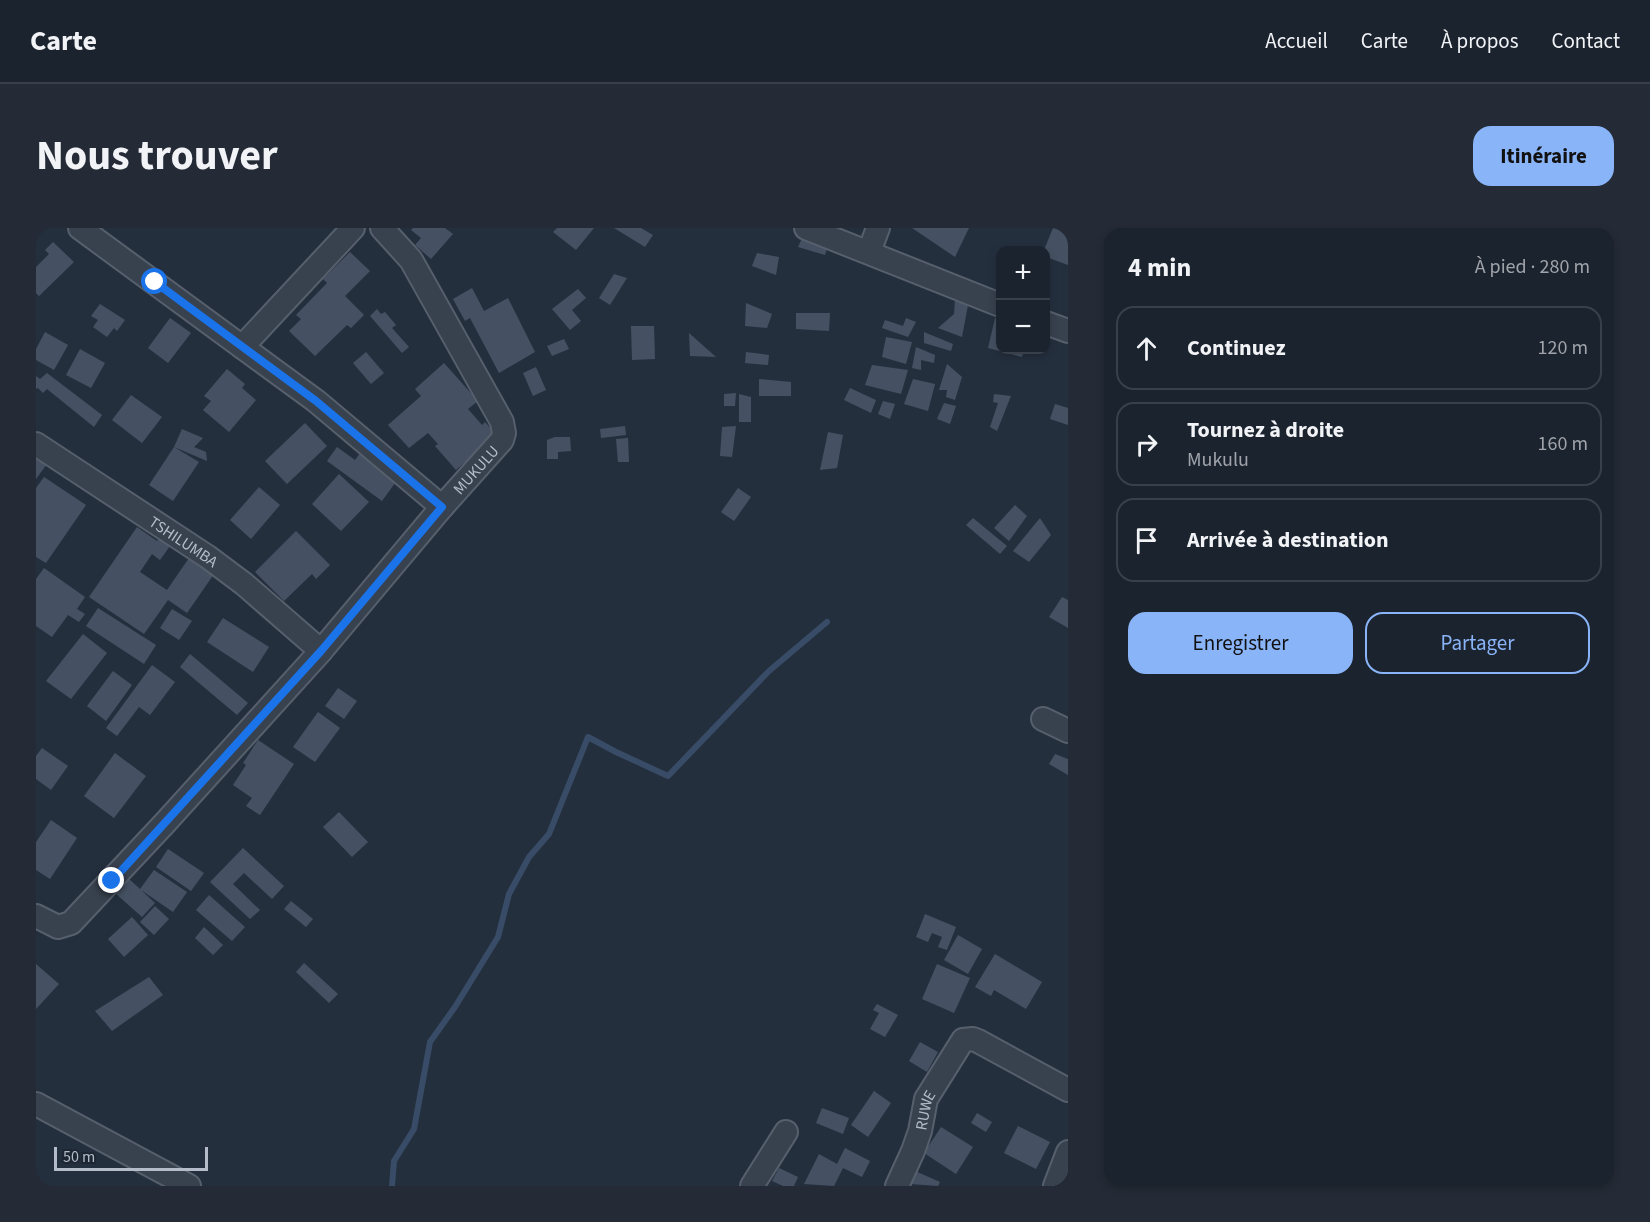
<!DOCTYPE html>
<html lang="fr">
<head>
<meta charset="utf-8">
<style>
  :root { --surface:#1b232e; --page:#242b36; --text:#f1f3f6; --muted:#a0a4aa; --line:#39404a; --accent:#8ab4f8 }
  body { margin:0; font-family:"Source Sans 3",sans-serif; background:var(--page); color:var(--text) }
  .controls { position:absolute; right:18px; top:18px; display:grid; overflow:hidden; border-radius:12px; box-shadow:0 3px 9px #0003 }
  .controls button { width:54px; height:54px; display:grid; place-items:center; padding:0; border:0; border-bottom:2px solid var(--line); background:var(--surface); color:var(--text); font:30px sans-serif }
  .scale { position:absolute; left:18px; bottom:15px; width:154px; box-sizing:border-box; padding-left:6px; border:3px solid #b4bcc9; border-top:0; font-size:16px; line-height:21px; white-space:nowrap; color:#b4bcc9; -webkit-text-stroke:4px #1d2633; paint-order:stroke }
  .stop { position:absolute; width:18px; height:18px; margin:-14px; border:4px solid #1a73e8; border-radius:50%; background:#fff }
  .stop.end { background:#1a73e8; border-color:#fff; box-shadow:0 2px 6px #0008 }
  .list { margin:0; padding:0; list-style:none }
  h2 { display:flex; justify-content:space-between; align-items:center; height:78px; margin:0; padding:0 24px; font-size:26px }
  h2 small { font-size:20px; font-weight:400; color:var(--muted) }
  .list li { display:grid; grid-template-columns:39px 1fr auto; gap:18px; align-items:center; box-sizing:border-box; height:84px; margin:0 12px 12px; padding:0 12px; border:2px solid var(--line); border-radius:18px }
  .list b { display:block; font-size:22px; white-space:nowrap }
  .list p { margin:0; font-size:20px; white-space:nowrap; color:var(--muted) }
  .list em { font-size:20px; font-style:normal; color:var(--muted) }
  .actions { display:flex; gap:12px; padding:18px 24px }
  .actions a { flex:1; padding:14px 0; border:2px solid var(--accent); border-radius:18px; text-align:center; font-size:21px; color:var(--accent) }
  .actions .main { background:var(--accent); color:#111 }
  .icon { flex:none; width:33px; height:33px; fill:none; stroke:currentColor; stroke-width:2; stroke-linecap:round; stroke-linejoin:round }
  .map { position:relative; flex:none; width:1032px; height:958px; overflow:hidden; border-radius:18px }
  header { display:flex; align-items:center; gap:36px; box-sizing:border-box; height:84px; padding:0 30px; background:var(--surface); border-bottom:2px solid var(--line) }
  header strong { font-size:28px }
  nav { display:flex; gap:33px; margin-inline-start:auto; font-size:21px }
  .intro { display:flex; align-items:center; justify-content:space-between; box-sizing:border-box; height:144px; padding:0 36px }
  h1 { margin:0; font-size:42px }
  .button { padding:15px 27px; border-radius:18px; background:var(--accent); color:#111; font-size:21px; font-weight:700 }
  main { display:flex; gap:36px; padding:0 36px }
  aside { flex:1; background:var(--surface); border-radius:18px; box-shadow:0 3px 9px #0003 }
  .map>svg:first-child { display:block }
</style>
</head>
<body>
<header>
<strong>Carte</strong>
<nav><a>Accueil</a><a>Carte</a><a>À propos</a><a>Contact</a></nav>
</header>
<div class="intro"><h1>Nous trouver</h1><a class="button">Itinéraire</a></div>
<main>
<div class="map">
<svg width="1032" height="958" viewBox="0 0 1032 958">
  <rect width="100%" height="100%" fill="#242f3e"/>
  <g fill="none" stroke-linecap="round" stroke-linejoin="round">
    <polyline stroke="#394c67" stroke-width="6" points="356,958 358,933 378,901 394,814 419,779 462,709 473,666 493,629 513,606 552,509 580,524 632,548 733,443 791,394"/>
  </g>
  <g fill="#455162">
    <polygon points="377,0 409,0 417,6 395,31 379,17 385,10 375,2"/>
    <polygon points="521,0 558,0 540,22 517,4"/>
    <polygon points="578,0 605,0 617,7 609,19"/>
    <polygon points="876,0 933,0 919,29"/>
    <polygon points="1017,0 1032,0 1032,37 1010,29 1008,22"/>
    <polygon points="769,4 794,10 789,27 762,19"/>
    <polygon points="17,14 38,34 3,68 0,65 0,39 13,26 9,22"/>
    <polygon points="314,24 334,43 309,68 328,87 315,100 311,97 279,128 253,103 265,91 260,87 291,55 287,51"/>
    <polygon points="721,25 743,29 740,47 716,38"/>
    <polygon points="578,46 591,50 574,77 563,70"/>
    <polygon points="436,60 448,83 472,70 499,124 463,145 434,90 429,93 417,71"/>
    <polygon points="542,61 550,70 536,82 545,93 534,102 516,81"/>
    <polygon points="919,72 932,77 926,109 902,100 918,86"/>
    <polygon points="710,75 736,86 731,100 709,98"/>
    <polygon points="64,76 89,92 81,103 78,100 71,109 57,99 62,92 55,88"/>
    <polygon points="341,81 345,86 349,84 360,97 356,100 373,119 366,125 334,88"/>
    <polygon points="760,85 794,85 793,103 760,101"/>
    <polygon points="134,90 155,105 132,135 112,120"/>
    <polygon points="870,90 880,94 872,109 846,100 849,92 867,98"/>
    <polygon points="959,90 964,91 964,122 988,122 986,129 952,120"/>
    <polygon points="595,98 618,98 619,131 596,132"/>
    <polygon points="9,104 32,117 18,142 0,132 0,121"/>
    <polygon points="888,104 917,116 915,123 888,115"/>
    <polygon points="653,105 680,129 654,128"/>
    <polygon points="850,109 876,114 870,136 846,129"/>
    <polygon points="528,111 533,121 516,128 511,118"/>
    <polygon points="880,119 899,127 898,135 885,132 885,142 876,140"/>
    <polygon points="44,121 69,135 55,160 30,147"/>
    <polygon points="330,124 348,145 335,156 317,135"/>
    <polygon points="710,124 733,127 732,137 709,135"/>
    <polygon points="408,135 442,173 432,181 446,197 449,194 461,207 420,242 399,218 402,216 392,205 373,220 352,197 385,168 379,161"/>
    <polygon points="911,136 926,149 919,172 910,169 911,162 903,162"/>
    <polygon points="836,137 872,142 865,166 829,157"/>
    <polygon points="500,139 510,162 497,168 487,145"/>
    <polygon points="191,141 209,156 206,160 220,172 193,204 167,182 175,173 168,168"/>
    <polygon points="11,145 66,187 58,199 11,161 7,165 2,160 0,161 0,148 4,151"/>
    <polygon points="723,151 755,154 755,168 723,168"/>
    <polygon points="877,151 899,156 892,183 868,176"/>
    <polygon points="814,160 840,172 835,185 808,172"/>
    <polygon points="700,165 699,178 688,178 688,166"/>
    <polygon points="703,166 715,169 715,194 703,194"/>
    <polygon points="958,166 975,168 961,203 954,199 962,175 957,174"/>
    <polygon points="95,167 126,189 106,215 76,192"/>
    <polygon points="847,173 859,176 854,191 842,186"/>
    <polygon points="908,175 920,178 914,196 901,191"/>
    <polygon points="1019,176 1032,180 1032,197 1014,191"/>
    <polygon points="269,195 291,218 251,256 229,233"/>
    <polygon points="589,198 590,207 565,210 564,201"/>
    <polygon points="700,198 696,229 684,228 686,199"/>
    <polygon points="146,201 167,210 158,219 170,224 171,233 138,219 163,234 137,273 113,257 138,219"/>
    <polygon points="792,204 807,207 801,240 784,242"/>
    <polygon points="519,209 534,209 535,223 522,224 522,231 511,231 511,212"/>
    <polygon points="592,210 593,234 582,234 580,211"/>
    <polygon points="301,219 319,232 325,224 362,251 346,273 291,233"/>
    <polygon points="0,228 11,236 0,251"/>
    <polygon points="303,246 333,274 305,303 276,276"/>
    <polygon points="8,249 50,277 10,335 0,329 0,260"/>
    <polygon points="223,259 244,277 215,311 194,292"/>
    <polygon points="702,260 715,269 698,293 685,284"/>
    <polygon points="979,277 991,288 973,313 958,300"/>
    <polygon points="937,290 971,318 964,326 930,297"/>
    <polygon points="1004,290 1015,307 993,334 977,323"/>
    <polygon points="101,299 121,313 123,310 134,318 124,332 116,326 104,344 131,362 153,330 178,346 151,385 132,372 108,406 53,369"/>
    <polygon points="260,303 294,337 280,351 276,346 248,373 219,344"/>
    <polygon points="8,340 49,369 41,381 49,386 43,394 32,387 16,409 0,398 0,351"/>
    <polygon points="1026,369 1032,372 1032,400 1013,389"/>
    <polygon points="62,380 120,417 108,436 50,398"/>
    <polygon points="136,381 156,393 143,412 124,400"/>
    <polygon points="187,390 233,419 217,444 171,414"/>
    <polygon points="47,406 71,425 35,471 10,453"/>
    <polygon points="154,426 212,475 201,487 144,439"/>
    <polygon points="116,437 139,454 114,487 103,479 81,508 70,500"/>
    <polygon points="77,443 96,457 70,493 51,478"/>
    <polygon points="302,460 321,473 308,491 289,478"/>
    <polygon points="282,484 304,500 279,534 257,519"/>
    <polygon points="222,512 258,536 224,587 210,578 216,570 197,557 210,537 207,535"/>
    <polygon points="6,520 32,538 15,562 0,551 0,528"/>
    <polygon points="79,525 110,548 78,590 48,568"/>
    <polygon points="1019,526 1032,531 1032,547 1013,536"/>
    <polygon points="303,584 332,614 316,629 287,599"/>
    <polygon points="15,592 41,610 14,651 0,642 0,614"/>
    <polygon points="207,620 248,658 236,671 208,645 197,656 224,682 214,691 174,654"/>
    <polygon points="132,621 168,645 155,663 120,639"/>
    <polygon points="118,642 151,664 137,684 105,662 119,675 106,689 79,665 92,650 104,661"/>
    <polygon points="173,667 209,699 196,713 160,682"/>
    <polygon points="255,673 277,691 270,699 248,681"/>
    <polygon points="119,678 133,691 118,707 104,694"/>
    <polygon points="889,686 920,699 911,722 902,719 906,709 896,705 892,714 880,709"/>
    <polygon points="96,689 112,707 88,729 72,711"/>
    <polygon points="168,699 187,717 177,727 159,710"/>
    <polygon points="922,707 946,721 932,746 908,732"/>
    <polygon points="959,726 1006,754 990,781 958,762 955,768 939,759"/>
    <polygon points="268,735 302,766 293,775 260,744"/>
    <polygon points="0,736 23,756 0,781"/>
    <polygon points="901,736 934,750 918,785 886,771"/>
    <polygon points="113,749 127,767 76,803 59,783"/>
    <polygon points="841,776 862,787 849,809 834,801 843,785 837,782"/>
    <polygon points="884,814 902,824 891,844 873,833"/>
    <polygon points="838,863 855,875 832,909 815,897"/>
    <polygon points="786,880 813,890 807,906 780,895"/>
    <polygon points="941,885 956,894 950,904 935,895"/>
    <polygon points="982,898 1014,914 1000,941 968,925"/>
    <polygon points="905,899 937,919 920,946 888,925"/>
    <polygon points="809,920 834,933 826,949 807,940 798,958 768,956 783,926 801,936"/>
    <polygon points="743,940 762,949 758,958 747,958 736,953"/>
    <polygon points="879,943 904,954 902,958 874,956"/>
  </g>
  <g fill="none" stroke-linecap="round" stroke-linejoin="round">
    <defs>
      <g id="minor">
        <polyline points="44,0 280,173 406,279"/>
        <polyline points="770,0 964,77"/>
        <polyline points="833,24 842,0"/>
        <polyline points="1010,95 1032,103"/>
        <polyline points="206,119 317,0"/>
        <path id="s1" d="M0,216L172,329L208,356L285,423"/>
        <polyline points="1007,491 1032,503"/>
        <path id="s2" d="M0,688L22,699L35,695L128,596L285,423L406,279L466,212L468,205L466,194L375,32L346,0"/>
        <polyline points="0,876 153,958"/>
        <polyline points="716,958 750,904"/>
        <path id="s3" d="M861,958L877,923L884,903L890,871L927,812L937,811L942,813L1032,862"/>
        <polyline points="1019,958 1032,924"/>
      </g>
    </defs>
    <use href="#minor" stroke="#565f6c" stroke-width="26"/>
    <use href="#minor" stroke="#38414e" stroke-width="22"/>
  </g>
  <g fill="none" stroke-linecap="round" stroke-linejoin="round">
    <polyline stroke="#1a73e8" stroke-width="8" points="76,653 285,423 406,279 280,173 119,54"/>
  </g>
  <g text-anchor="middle" stroke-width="5" stroke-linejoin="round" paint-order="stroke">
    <g font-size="16" fill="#b4bcc9" stroke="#1d2633">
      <text dy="6" stroke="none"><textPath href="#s2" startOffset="646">MUKULU</textPath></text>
      <text dy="6" stroke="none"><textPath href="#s1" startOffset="177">TSHILUMBA</textPath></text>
      <text dy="6" stroke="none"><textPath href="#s3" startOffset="81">RUWE</textPath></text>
    </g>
  </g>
</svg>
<div class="controls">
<button>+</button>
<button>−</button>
</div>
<div class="scale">50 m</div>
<div class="stop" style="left:119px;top:54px"></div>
<div class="stop end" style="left:76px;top:653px"></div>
</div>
<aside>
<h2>4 min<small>À pied · 280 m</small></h2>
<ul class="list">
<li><svg class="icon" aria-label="ahead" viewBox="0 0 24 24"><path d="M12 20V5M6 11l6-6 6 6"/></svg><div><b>Continuez</b></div><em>120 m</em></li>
<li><svg class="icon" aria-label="right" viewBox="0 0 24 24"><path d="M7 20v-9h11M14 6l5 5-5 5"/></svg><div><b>Tournez à droite</b><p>Mukulu</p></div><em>160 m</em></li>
<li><svg class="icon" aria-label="arrive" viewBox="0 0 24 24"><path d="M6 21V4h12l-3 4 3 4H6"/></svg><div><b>Arrivée à destination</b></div></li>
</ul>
<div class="actions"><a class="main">Enregistrer</a><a>Partager</a></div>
</aside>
</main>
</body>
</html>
